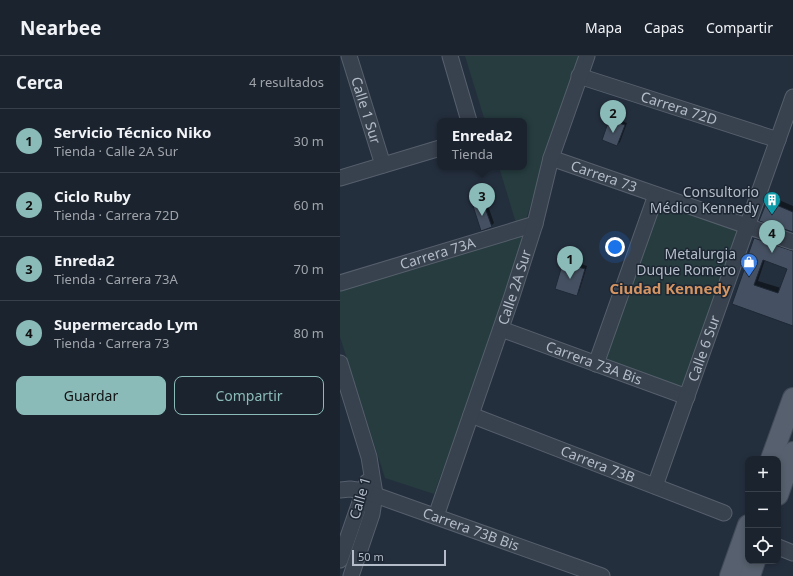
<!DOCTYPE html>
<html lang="es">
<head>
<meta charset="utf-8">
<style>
  :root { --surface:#1b232e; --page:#282f3a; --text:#f1f3f6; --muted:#a0a4aa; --line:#39404a; --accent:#8bbbb9 }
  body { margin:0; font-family:"Noto Sans",sans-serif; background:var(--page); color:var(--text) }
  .controls { position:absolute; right:12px; bottom:12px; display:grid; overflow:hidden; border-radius:8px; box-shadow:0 2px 6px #0003 }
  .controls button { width:36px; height:36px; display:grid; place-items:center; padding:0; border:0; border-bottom:1px solid var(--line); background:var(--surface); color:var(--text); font:20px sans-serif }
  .scale { position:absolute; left:12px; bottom:10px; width:94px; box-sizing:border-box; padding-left:4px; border:2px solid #b4bcc9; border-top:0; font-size:11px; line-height:14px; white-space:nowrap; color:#b4bcc9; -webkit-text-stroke:3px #1d2633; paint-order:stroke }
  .you { position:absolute; left:275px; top:191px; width:14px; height:14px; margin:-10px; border:3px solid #fff; border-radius:50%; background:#1a73e8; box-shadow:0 0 0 6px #1a73e833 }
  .badge { display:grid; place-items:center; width:26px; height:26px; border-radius:50%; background:var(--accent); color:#111; font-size:13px; font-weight:700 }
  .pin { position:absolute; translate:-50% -33px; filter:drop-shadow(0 1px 2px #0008) }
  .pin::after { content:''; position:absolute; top:21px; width:14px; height:12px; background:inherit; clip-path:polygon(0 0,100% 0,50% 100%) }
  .popup { position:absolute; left:97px; top:62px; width:90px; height:52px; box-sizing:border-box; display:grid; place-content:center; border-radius:8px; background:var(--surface); filter:drop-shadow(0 1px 3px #0005); font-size:13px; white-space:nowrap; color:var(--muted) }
  .popup b { font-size:15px; color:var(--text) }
  .popup::after { content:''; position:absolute; left:50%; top:100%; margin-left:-8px; border:8px solid transparent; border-top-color:var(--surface) }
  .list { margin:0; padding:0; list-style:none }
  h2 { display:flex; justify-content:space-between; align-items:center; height:52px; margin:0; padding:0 16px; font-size:17px }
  h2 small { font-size:13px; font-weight:400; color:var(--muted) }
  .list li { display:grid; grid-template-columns:26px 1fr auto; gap:12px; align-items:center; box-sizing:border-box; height:64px; padding:0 16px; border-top:1px solid var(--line) }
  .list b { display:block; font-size:15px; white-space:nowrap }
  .list p { margin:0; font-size:13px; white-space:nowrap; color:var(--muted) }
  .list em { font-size:13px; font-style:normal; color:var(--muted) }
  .actions { display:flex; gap:8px; padding:12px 16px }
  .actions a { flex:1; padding:9px 0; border:1px solid var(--accent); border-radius:8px; text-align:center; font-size:14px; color:var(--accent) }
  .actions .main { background:var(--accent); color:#111 }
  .icon { flex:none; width:22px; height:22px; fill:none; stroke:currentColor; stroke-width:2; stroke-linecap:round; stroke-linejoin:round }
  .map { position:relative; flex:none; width:453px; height:520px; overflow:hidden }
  header { display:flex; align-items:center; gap:24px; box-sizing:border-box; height:56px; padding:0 20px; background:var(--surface); border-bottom:1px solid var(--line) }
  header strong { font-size:19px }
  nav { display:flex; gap:22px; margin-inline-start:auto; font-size:14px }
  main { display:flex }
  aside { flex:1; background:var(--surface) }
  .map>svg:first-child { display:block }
</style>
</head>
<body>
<header>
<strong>Nearbee</strong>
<nav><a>Mapa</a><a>Capas</a><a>Compartir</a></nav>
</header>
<main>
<aside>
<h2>Cerca<small>4 resultados</small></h2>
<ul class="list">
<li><span class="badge">1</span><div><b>Servicio Técnico Niko</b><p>Tienda · Calle 2A Sur</p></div><em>30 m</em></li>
<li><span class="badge">2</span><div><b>Ciclo Ruby</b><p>Tienda · Carrera 72D</p></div><em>60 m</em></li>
<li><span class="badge">3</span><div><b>Enreda2</b><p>Tienda · Carrera 73A</p></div><em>70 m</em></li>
<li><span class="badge">4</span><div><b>Supermercado Lym</b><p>Tienda · Carrera 73</p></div><em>80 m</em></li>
</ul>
<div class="actions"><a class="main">Guardar</a><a>Compartir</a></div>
</aside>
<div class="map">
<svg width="453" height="520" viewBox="0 0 453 520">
  <rect width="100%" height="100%" fill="#242f3e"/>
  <g fill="#263c3f">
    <polygon points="125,0 240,0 186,163 176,167 159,111 184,111 184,65 145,65"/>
    <polygon points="320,144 399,173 342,334 263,306"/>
    <polygon points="186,176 122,361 94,438 45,422 0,281 0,232"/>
  </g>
  <g fill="#0007" fill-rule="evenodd">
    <polygon points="273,62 287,67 280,86 277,89 270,64"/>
    <polygon points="432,141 453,150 453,175 428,146"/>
    <polygon points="146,144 154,167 151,170 134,150 137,148"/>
    <path d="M419,178L453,189V269L393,247L411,199L415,182ZM425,204L448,212L441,232L418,225Z"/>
    <polygon points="227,203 247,210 239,236 236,239 216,232 224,206"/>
  </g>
  <g fill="#455162" stroke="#1f2835" fill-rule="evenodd">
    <polygon points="269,64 285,69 277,90 262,84"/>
    <polygon points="427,145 453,156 453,176 419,165"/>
    <polygon points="143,146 152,171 141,175 133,150"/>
    <path d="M414,182L453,195V270L392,248L409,200L408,199ZM423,204L447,213L438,237L414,229Z"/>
    <polygon points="223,206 245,213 237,240 215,233"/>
  </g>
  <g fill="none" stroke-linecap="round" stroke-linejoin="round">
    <defs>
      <g id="minor">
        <path id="s1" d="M9,0L43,109"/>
        <polyline points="110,0 129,65"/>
        <path id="s2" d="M239,20L438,84"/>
        <path id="s3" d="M211,102L453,186"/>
        <polyline points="0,122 100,92"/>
        <path id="s4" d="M0,227L195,168"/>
        <path id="s5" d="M161,273L347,341"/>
        <polyline points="0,307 29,401 35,438 32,458 11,520"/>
        <polyline points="256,308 316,139"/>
        <path id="s6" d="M131,359L384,457"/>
        <path id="s7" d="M315,430L453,41"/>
        <path id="s8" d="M0,434L10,433L24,435L262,520"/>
        <path id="s9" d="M96,460L172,240L195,168L211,102L247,0"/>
        <polyline points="438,491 453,497"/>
        <polyline points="0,504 27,426"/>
      </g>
      <g id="major">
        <polyline points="431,403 453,342"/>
        <polyline points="438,439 453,396"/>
        <polyline points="390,520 408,469"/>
        <polyline points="410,520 415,505"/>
      </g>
    </defs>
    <use href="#minor" stroke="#565f6c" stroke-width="17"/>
    <use href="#major" stroke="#414a57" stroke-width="22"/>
    <use href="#minor" stroke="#38414e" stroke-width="15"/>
    <use href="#major" stroke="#56606e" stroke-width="20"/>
  </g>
  <defs>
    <symbol id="building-pin" viewBox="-11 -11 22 30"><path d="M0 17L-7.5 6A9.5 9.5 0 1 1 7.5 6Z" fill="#0f9aa8" stroke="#1d2633"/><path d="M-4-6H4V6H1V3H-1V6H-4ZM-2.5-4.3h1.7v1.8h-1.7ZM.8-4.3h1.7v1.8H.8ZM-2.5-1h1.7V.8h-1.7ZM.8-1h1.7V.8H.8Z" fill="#fff"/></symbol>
    <symbol id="shop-pin" viewBox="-11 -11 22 30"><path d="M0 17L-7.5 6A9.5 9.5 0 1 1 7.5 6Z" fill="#3f7fe0" stroke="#1d2633"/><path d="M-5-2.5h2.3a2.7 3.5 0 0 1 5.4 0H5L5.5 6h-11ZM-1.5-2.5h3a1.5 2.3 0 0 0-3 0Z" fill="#fff"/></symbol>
  </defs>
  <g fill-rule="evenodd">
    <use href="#building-pin" x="422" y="134" width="20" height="27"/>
    <use href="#shop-pin" x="399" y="196" width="20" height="27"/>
  </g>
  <g text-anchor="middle" stroke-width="3" stroke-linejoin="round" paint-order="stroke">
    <g font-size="14" fill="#b4bcc9" stroke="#1d2633">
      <text dy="5" stroke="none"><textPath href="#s2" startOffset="105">Carrera 72D</textPath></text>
      <text dy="5" stroke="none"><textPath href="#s1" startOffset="57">Calle 1 Sur</textPath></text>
      <text dy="5" stroke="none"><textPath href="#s3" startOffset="56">Carrera 73</textPath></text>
      <text dy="5" stroke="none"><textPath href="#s4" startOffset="102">Carrera 73A</textPath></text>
      <text dy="5" stroke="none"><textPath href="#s9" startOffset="242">Calle 2A Sur</textPath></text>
      <text dy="5" stroke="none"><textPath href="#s7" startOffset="146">Calle 6 Sur</textPath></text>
      <text dy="5" stroke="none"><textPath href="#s5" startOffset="99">Carrera 73A Bis</textPath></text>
      <text dy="5" stroke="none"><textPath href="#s6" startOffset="136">Carrera 73B</textPath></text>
      <text transform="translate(20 442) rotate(-74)" y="5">Calle 1</text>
      <text dy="5" stroke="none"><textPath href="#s8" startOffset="138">Carrera 73B Bis</textPath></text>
    </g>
    <g font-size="14" fill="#b4bcc9" stroke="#1d2633" text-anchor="end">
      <text x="419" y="141">Consultorio<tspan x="419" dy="16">Médico Kennedy</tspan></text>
      <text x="396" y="203">Metalurgia<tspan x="396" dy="16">Duque Romero</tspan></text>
    </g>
    <g font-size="15" font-weight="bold" fill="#d59563" stroke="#1d2633">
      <text x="330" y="238">Ciudad Kennedy</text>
    </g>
  </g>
</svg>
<div class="controls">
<button>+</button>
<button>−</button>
<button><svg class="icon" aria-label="locate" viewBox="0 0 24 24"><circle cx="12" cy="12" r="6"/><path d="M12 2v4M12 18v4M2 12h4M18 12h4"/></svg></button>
</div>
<div class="scale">50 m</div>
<div class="you"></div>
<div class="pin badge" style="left:230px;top:223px">1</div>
<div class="pin badge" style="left:273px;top:77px">2</div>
<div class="pin badge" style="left:142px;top:160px">3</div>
<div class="popup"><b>Enreda2</b>Tienda</div>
<div class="pin badge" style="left:432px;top:197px">4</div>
</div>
</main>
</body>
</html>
